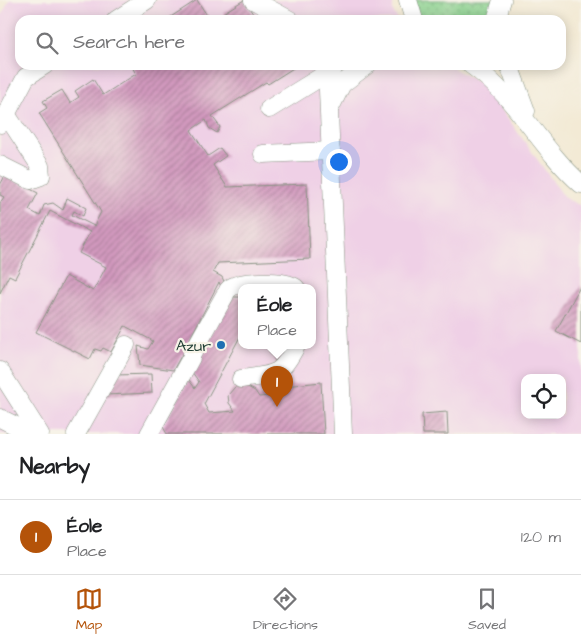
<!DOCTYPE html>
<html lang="en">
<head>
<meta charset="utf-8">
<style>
  :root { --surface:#fff; --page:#f2f2f2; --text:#202124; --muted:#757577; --line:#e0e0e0; --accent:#b45309 }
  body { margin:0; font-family:"Architects Daughter",sans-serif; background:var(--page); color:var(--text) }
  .controls { position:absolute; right:15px; bottom:15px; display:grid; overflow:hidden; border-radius:10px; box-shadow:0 2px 12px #0003 }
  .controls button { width:45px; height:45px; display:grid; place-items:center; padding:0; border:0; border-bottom:1px solid var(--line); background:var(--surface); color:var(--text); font:25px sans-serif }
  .you { position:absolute; left:338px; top:161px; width:18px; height:18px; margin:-12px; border:4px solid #fff; border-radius:50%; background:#1a73e8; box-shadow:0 0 0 8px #1a73e833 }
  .badge { display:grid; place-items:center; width:32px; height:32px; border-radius:50%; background:var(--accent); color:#fff; font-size:16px; font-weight:700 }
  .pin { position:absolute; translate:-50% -41px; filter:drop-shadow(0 1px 2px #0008) }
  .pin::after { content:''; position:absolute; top:26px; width:18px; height:15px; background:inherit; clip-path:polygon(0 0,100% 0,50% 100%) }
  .popup { position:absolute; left:238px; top:284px; width:78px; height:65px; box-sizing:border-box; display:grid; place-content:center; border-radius:10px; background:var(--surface); filter:drop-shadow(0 1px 4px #0005); font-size:16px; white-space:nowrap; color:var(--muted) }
  .popup b { font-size:19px; color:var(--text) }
  .popup::after { content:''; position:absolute; left:50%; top:100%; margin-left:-10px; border:10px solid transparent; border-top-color:var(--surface) }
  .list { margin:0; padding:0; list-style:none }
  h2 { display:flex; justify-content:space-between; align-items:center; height:65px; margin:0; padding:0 20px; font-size:21px }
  h2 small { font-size:16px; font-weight:400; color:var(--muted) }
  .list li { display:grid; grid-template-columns:32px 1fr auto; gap:15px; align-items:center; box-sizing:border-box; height:75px; padding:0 20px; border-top:1px solid var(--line) }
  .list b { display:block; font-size:19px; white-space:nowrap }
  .list p { margin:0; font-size:16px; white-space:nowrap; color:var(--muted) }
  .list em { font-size:16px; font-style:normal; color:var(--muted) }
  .icon { flex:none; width:28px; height:28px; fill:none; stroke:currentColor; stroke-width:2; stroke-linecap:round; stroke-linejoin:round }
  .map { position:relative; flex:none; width:581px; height:434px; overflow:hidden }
  .search { position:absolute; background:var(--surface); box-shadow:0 2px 12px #0003; left:15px; right:15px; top:15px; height:55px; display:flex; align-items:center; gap:12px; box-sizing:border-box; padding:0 18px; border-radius:15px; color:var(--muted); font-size:19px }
  .sheet { height:140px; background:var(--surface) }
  nav { display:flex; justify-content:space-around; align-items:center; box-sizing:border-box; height:70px; border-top:1px solid var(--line); background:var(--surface); font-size:14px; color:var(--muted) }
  nav a { display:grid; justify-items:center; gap:2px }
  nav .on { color:var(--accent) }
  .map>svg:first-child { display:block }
</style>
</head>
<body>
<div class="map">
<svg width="581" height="434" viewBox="0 0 581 434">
  <defs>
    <pattern id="grass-dots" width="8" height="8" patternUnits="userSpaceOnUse" patternTransform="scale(1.25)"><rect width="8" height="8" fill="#87d08c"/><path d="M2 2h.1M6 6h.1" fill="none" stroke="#6eaa73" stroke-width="1.8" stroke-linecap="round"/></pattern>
    <pattern id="building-hatch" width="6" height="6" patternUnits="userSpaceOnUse" patternTransform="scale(1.25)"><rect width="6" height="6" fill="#d299be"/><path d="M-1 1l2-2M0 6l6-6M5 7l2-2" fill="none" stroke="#aa7e9b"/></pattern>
  </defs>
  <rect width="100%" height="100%" fill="#f7f3e8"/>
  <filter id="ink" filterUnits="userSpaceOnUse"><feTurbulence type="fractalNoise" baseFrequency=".02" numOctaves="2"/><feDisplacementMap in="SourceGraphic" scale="10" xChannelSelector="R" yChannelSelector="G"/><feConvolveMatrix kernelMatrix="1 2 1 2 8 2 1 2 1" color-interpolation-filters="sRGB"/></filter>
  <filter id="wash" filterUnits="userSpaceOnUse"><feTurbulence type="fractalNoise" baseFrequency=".0096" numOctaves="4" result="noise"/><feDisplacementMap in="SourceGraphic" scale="20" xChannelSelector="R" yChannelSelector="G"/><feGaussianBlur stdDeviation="1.12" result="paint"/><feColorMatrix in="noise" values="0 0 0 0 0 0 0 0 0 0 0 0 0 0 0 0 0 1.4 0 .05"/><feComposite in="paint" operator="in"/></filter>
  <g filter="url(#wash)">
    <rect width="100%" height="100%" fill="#f3ead5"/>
    <path fill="#efd0e6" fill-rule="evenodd" d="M9,0H393V11L398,20H20V65H447L484,85L565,198L581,206V434H0V19ZM242,288H312V346H242ZM525,378H562V415H525Z"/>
    <polygon fill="url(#grass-dots)" stroke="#538660" points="413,0 497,0 489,20 421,20"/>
    <g id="blocks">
      <g fill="url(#building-hatch)" fill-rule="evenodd">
        <polygon points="197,0 210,20 166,20"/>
        <polygon points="244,0 257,20 227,20 223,13"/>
        <path d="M131,65H298L268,84L266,82L212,116L220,127L217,133L209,128L206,120L191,130L208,156L220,148L226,156L213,165L227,187L307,184L310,259L218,263L213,272L222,277L231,297H242V333L204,404L209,413L235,411L229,403L228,395L235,387L246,386L255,391L259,397L280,395L285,386L321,382L324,434H167L163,427L189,380L195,388L199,382L192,372L197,362L182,354L173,370L140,365L138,346L148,349L153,341L125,326L111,352L103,348L101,351L95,349L90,359L36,332L66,276L93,291L106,267L79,253L90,232L50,211L15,278L9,275L0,293V203L4,197L0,195V185L5,176L38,193L29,210L40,216L44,205L53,203L63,210L67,198L86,208L83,216L74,211L72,215L94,226L101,212L39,113L47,108L43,101L62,90L70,103L79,97L75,91L93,79L103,95L136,74ZM219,282L228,303L199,358L184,350Z"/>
        <polygon points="581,285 581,344 556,331"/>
        <polygon points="266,346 288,346 278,365"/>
        <polygon points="151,374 152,393 105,395 116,375"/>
        <polygon points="447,412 448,434 423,434 422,414"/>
      </g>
    </g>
  </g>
  <g filter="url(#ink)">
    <use href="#blocks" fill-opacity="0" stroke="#899484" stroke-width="1"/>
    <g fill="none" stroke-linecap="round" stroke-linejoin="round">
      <defs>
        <g id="minor">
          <polyline points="253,0 290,20"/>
          <polyline points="408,0 414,20"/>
          <polyline points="116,20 147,0"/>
          <polyline points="496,20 502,0"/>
          <polyline points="335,65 329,77 328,90 343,434"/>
          <path d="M471,65C516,96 540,148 581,184"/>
          <polyline points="509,65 526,111"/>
          <polyline points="331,106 342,84 367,65"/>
          <polyline points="269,109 332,70"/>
          <polyline points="1,124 26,77 45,65"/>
          <polyline points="263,154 331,151"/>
          <polyline points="0,165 30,180 41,176 40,166 6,114"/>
          <path d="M228,290C236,279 285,280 296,288"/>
          <polyline points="192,354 225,295"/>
          <polyline points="0,371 40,434"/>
          <path d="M241,379C275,374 279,378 296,346"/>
          <polyline points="0,418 20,428 35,427"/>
          <polyline points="76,434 126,345"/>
          <polyline points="149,434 191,358"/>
        </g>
      </defs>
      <use href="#minor" stroke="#899484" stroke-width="19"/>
      <use href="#minor" stroke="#fff" stroke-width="18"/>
    </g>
  </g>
  <circle fill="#1f6fb2" stroke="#f7f3e8" stroke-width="2" cx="221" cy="345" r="5"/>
  <g text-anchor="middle" stroke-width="4.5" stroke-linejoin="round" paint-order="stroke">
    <g font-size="16" fill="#1f3d34" stroke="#f7f3e8" text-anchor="end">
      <text x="211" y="351">Azur</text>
    </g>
  </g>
</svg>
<div class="controls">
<button><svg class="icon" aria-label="locate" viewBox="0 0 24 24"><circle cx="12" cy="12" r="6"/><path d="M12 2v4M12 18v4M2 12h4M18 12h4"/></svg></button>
</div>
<div class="you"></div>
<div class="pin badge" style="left:277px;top:407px">1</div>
<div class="popup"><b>Éole</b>Place</div>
<div class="search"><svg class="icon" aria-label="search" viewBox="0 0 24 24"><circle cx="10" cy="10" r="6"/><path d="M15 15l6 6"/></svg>Search here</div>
</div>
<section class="sheet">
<h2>Nearby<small></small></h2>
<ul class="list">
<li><span class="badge">1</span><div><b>Éole</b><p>Place</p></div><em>120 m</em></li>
</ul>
</section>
<nav>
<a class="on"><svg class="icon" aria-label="map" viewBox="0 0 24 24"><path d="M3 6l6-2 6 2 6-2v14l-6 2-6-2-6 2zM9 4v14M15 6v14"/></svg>Map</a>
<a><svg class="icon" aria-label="directions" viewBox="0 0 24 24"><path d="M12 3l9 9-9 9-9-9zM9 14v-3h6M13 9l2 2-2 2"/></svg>Directions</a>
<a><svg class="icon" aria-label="saved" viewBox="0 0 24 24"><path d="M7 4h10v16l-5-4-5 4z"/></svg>Saved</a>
</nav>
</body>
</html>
